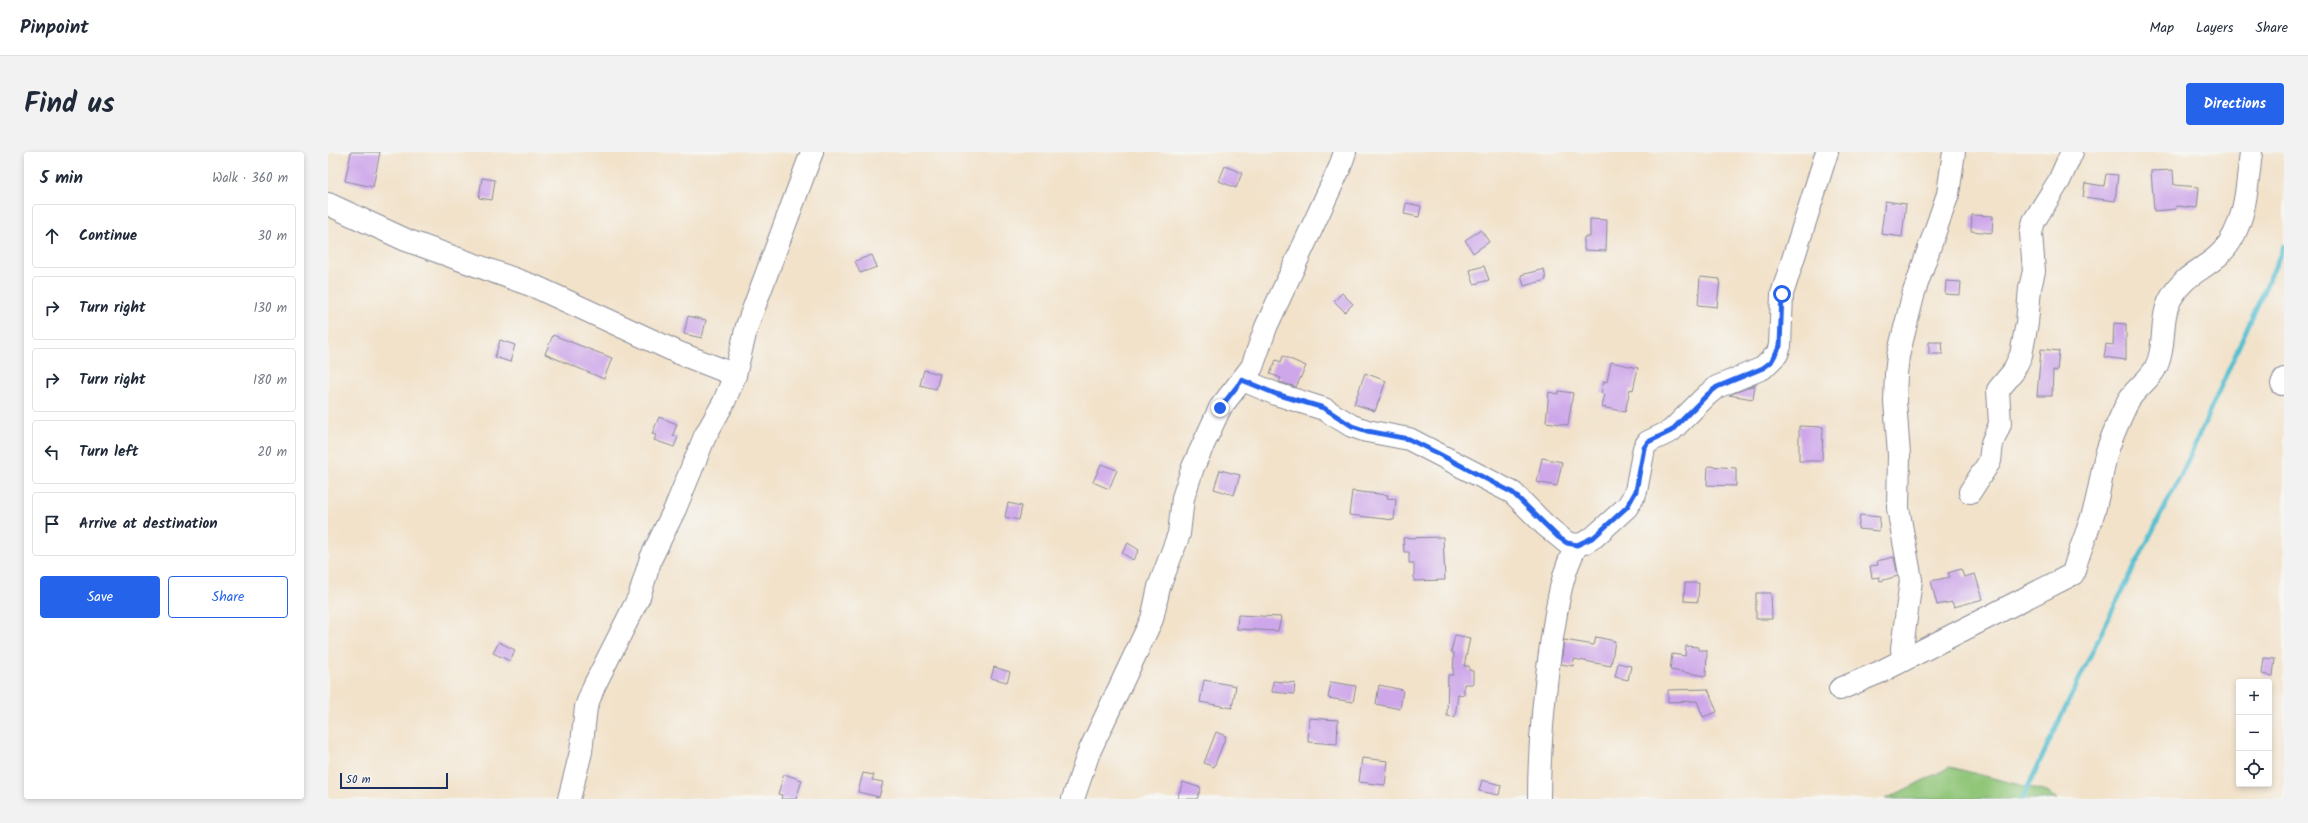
<!DOCTYPE html>
<html lang="en">
<head>
<meta charset="utf-8">
<style>
  :root { --surface:#fff; --page:#f2f2f3; --text:#1f2937; --muted:#747a83; --line:#e0e1e3; --accent:#2563eb }
  body { margin:0; font-family:Kalam,sans-serif; background:var(--page); color:var(--text) }
  .controls { position:absolute; right:12px; bottom:12px; display:grid; overflow:hidden; border-radius:4px; box-shadow:0 2px 6px #0003 }
  .controls button { width:36px; height:36px; display:grid; place-items:center; padding:0; border:0; border-bottom:1px solid var(--line); background:var(--surface); color:var(--text); font:20px sans-serif }
  .scale { position:absolute; left:12px; bottom:10px; width:108px; box-sizing:border-box; padding-left:4px; border:2px solid #1b2f5e; border-top:0; font-size:11px; line-height:14px; white-space:nowrap; color:#1b2f5e; -webkit-text-stroke:3px #f6f6f2; paint-order:stroke }
  .stop { position:absolute; width:12px; height:12px; margin:-9px; border:3px solid #2563eb; border-radius:50%; background:#fff }
  .stop.end { background:#2563eb; border-color:#fff; box-shadow:0 1px 4px #0008 }
  .list { margin:0; padding:0; list-style:none }
  h2 { display:flex; justify-content:space-between; align-items:center; height:52px; margin:0; padding:0 16px; font-size:17px }
  h2 small { font-size:13px; font-weight:400; color:var(--muted) }
  .list li { display:grid; grid-template-columns:26px 1fr auto; gap:12px; align-items:center; box-sizing:border-box; height:64px; margin:0 8px 8px; padding:0 8px; border:1px solid var(--line); border-radius:4px }
  .list b { display:block; font-size:15px; white-space:nowrap }
  .list em { font-size:13px; font-style:normal; color:var(--muted) }
  .actions { display:flex; gap:8px; padding:12px 16px }
  .actions a { flex:1; padding:9px 0; border:1px solid var(--accent); border-radius:4px; text-align:center; font-size:14px; color:var(--accent) }
  .actions .main { background:var(--accent); color:#fff }
  .icon { flex:none; width:22px; height:22px; fill:none; stroke:currentColor; stroke-width:2; stroke-linecap:round; stroke-linejoin:round }
  .map { position:relative; flex:none; width:1956px; height:647px; overflow:hidden; border-radius:4px }
  header { display:flex; align-items:center; gap:24px; box-sizing:border-box; height:56px; padding:0 20px; background:var(--surface); border-bottom:1px solid var(--line) }
  header strong { font-size:19px }
  nav { display:flex; gap:22px; margin-inline-start:auto; font-size:14px }
  .intro { display:flex; align-items:center; justify-content:space-between; box-sizing:border-box; height:96px; padding:0 24px }
  h1 { margin:0; font-size:28px }
  .button { padding:10px 18px; border-radius:4px; background:var(--accent); color:#fff; font-size:14px; font-weight:700 }
  main { display:flex; gap:24px; padding:0 24px }
  aside { flex:1; background:var(--surface); border-radius:4px; box-shadow:0 2px 6px #0003 }
  .map>svg:first-child { display:block }
</style>
</head>
<body>
<header>
<strong>Pinpoint</strong>
<nav><a>Map</a><a>Layers</a><a>Share</a></nav>
</header>
<div class="intro"><h1>Find us</h1><a class="button">Directions</a></div>
<main>
<aside>
<h2>5 min<small>Walk · 360 m</small></h2>
<ul class="list">
<li><svg class="icon" aria-label="ahead" viewBox="0 0 24 24"><path d="M12 20V5M6 11l6-6 6 6"/></svg><div><b>Continue</b></div><em>30 m</em></li>
<li><svg class="icon" aria-label="right" viewBox="0 0 24 24"><path d="M7 20v-9h11M14 6l5 5-5 5"/></svg><div><b>Turn right</b></div><em>130 m</em></li>
<li><svg class="icon" aria-label="right" viewBox="0 0 24 24"><path d="M7 20v-9h11M14 6l5 5-5 5"/></svg><div><b>Turn right</b></div><em>180 m</em></li>
<li><svg class="icon" aria-label="left" viewBox="0 0 24 24"><path d="M17 20v-9H6M10 6l-5 5 5 5"/></svg><div><b>Turn left</b></div><em>20 m</em></li>
<li><svg class="icon" aria-label="arrive" viewBox="0 0 24 24"><path d="M6 21V4h12l-3 4 3 4H6"/></svg><div><b>Arrive at destination</b></div></li>
</ul>
<div class="actions"><a class="main">Save</a><a>Share</a></div>
</aside>
<div class="map">
<svg width="1956" height="647" viewBox="0 0 1956 647">
  <rect width="100%" height="100%" fill="#f6f6f2"/>
  <filter id="ink" filterUnits="userSpaceOnUse"><feTurbulence type="fractalNoise" baseFrequency=".025" numOctaves="2"/><feDisplacementMap in="SourceGraphic" scale="8" xChannelSelector="R" yChannelSelector="G"/><feConvolveMatrix kernelMatrix="1 2 1 2 8 2 1 2 1" color-interpolation-filters="sRGB"/></filter>
  <filter id="wash" filterUnits="userSpaceOnUse"><feTurbulence type="fractalNoise" baseFrequency=".012" numOctaves="4" result="noise"/><feDisplacementMap in="SourceGraphic" scale="16" xChannelSelector="R" yChannelSelector="G"/><feGaussianBlur stdDeviation="0.9" result="paint"/><feColorMatrix in="noise" values="0 0 0 0 0 0 0 0 0 0 0 0 0 0 0 0 0 1.4 0 .05"/><feComposite in="paint" operator="in"/></filter>
  <g filter="url(#wash)">
    <rect width="100%" height="100%" fill="#f2e2ca"/>
    <polygon fill="#91c679" stroke="#567a6c" points="1622,615 1719,640 1729,647 1558,647"/>
    <g fill="none" stroke-linecap="round" stroke-linejoin="round">
      <polyline stroke="#55bfd1" stroke-width="4.5" points="1694,647 1778,471 1855,319 1956,94"/>
    </g>
    <g id="blocks">
      <g fill="#cea7ea">
        <polygon points="23,0 52,0 45,35 17,29"/>
        <polygon points="897,14 914,21 908,36 891,29"/>
        <polygon points="1845,18 1846,33 1871,35 1869,56 1848,54 1848,57 1826,59 1823,19"/>
        <polygon points="1778,22 1790,23 1787,49 1755,45 1757,31 1776,34"/>
        <polygon points="154,26 167,28 164,48 151,46"/>
        <polygon points="1557,49 1578,52 1574,85 1553,82"/>
        <polygon points="1078,51 1093,54 1091,65 1076,62"/>
        <polygon points="1644,63 1665,64 1664,81 1643,79"/>
        <polygon points="1262,67 1279,68 1278,99 1256,98 1256,85 1262,85"/>
        <polygon points="1153,78 1161,90 1145,101 1137,88"/>
        <polygon points="544,103 549,115 532,121 527,109"/>
        <polygon points="1156,114 1161,128 1146,132 1142,118"/>
        <polygon points="1216,117 1218,128 1196,134 1193,123"/>
        <polygon points="1372,125 1392,127 1389,155 1370,153"/>
        <polygon points="1618,129 1633,130 1632,143 1617,142"/>
        <polygon points="1014,141 1025,152 1017,160 1006,149"/>
        <polygon points="360,164 378,168 374,186 356,182"/>
        <polygon points="1786,171 1798,172 1798,208 1776,205 1778,192 1785,193"/>
        <polygon points="225,183 284,206 276,227 217,202"/>
        <polygon points="172,188 187,193 182,210 167,205"/>
        <polygon points="1601,190 1614,190 1615,202 1601,202"/>
        <polygon points="1713,197 1731,199 1729,219 1725,218 1724,244 1709,244"/>
        <polygon points="955,204 978,214 968,235 951,230 953,226 942,222 948,208 953,210"/>
        <polygon points="1283,210 1310,216 1305,238 1302,237 1297,260 1274,255 1277,242 1273,241 1276,229 1279,230"/>
        <polygon points="596,218 612,222 608,237 592,233"/>
        <polygon points="1037,221 1058,229 1047,259 1026,252"/>
        <polygon points="1427,233 1425,247 1401,243"/>
        <polygon points="1231,239 1245,241 1240,273 1218,270 1221,240 1230,242"/>
        <polygon points="331,265 349,272 345,283 350,285 346,295 326,288 328,283 324,282"/>
        <polygon points="1471,274 1495,275 1494,309 1471,309"/>
        <polygon points="1214,306 1234,310 1229,334 1209,330"/>
        <polygon points="773,312 789,318 781,337 765,330"/>
        <polygon points="1380,314 1408,316 1408,334 1379,333"/>
        <polygon points="892,318 912,323 906,343 886,337"/>
        <polygon points="1024,339 1060,343 1059,346 1068,347 1066,368 1021,363"/>
        <polygon points="680,351 694,354 691,368 677,365"/>
        <polygon points="1532,363 1552,365 1551,379 1530,377"/>
        <polygon points="1115,385 1117,428 1086,429 1086,411 1081,411 1081,400 1076,400 1075,386"/>
        <polygon points="800,391 811,398 805,408 794,401"/>
        <polygon points="1566,405 1570,424 1552,429 1551,425 1544,426 1542,414 1550,413 1549,409"/>
        <polygon points="1633,417 1636,425 1647,422 1655,447 1626,455 1624,450 1609,453 1603,429 1622,425 1620,421"/>
        <polygon points="1357,431 1371,431 1370,450 1356,449"/>
        <polygon points="1428,441 1443,441 1444,467 1428,467"/>
        <polygon points="910,463 953,465 950,479 909,477"/>
        <polygon points="1127,483 1142,486 1136,514 1141,514 1141,518 1145,519 1145,532 1136,532 1136,543 1130,542 1127,565 1119,564 1120,523 1125,523 1126,501 1123,500"/>
        <polygon points="1268,485 1287,489 1283,514 1246,507 1245,514 1233,512 1236,488 1266,493"/>
        <polygon points="171,490 187,498 182,509 165,501"/>
        <polygon points="1358,494 1370,495 1370,498 1379,498 1378,524 1342,518 1344,502 1357,504"/>
        <polygon points="1936,506 1947,507 1945,524 1934,522"/>
        <polygon points="1290,511 1303,514 1300,528 1287,525"/>
        <polygon points="666,515 682,520 679,530 663,526"/>
        <polygon points="876,528 908,534 904,556 872,550"/>
        <polygon points="945,529 967,531 966,542 944,540"/>
        <polygon points="1003,530 1028,534 1025,550 1000,546"/>
        <polygon points="1051,533 1075,538 1072,557 1048,552"/>
        <polygon points="1380,537 1389,560 1375,565 1369,549 1340,550 1340,538"/>
        <polygon points="981,566 1010,568 1009,592 980,590"/>
        <polygon points="888,580 898,584 886,615 876,611"/>
        <polygon points="1034,606 1060,609 1057,633 1031,630"/>
        <polygon points="535,621 546,623 544,628 555,630 551,645 530,640"/>
        <polygon points="456,622 474,628 468,647 453,647 454,643 450,642"/>
        <polygon points="1154,628 1173,633 1171,643 1151,639"/>
        <polygon points="855,630 873,636 869,647 849,647"/>
      </g>
    </g>
  </g>
  <g filter="url(#ink)">
    <use href="#blocks" fill-opacity="0" stroke="#868894" stroke-width="1"/>
    <g fill="none" stroke-linecap="round" stroke-linejoin="round">
      <defs>
        <g id="minor">
          <polyline points="0,52 78,88 208,135 351,201 407,223"/>
          <polyline points="915,228 948,242 996,257 1024,274 1039,279 1081,287 1185,341 1217,373 1239,391 1249,393 1256,391 1266,385 1299,355 1304,347 1308,339 1316,296 1320,290 1343,279 1379,243 1389,235 1435,216 1449,202 1452,194 1454,142 1499,0"/>
          <polyline points="1954,232 1956,227"/>
          <polyline points="1642,340 1662,309 1664,291 1672,272 1670,238 1685,220 1693,203 1699,171 1702,136 1706,119 1703,81 1706,69 1731,29 1744,0"/>
          <polyline points="1575,508 1574,496 1583,428 1570,356 1571,303 1567,249 1568,222 1570,204 1586,140 1620,42 1626,0"/>
          <path d="M1512,537L1552,520L1745,422C1750,401 1758,384 1764,365C1771,345 1773,323 1778,303C1783,285 1792,266 1800,249C1807,237 1820,229 1827,217C1839,195 1831,167 1843,146C1857,121 1877,118 1894,100C1918,75 1919,33 1923,0"/>
          <polyline points="241,647 253,600 258,555 266,534 311,445 323,406 347,357 377,284 396,250 407,223 419,174 484,0"/>
          <polyline points="745,647 761,600 824,467 831,435 851,382 855,346 865,315 892,256 924,215 938,175 1012,15 1017,0"/>
          <path d="M1211,647C1211,593 1216,540 1224,486C1229,455 1233,421 1249,393"/>
        </g>
      </defs>
      <use href="#minor" stroke="#868894" stroke-width="24"/>
      <use href="#minor" stroke="#fff" stroke-width="22"/>
    </g>
  </g>
  <g fill="none" stroke-linecap="round" stroke-linejoin="round" filter="url(#ink)">
    <polyline stroke="#2563eb" stroke-width="5" points="892,256 914,228 948,242 996,256 1024,274 1039,279 1081,287 1111,302 1185,341 1230,385 1239,391 1249,393 1266,385 1299,355 1308,339 1316,296 1320,290 1343,279 1379,243 1389,235 1435,216 1443,210 1452,194 1454,142"/>
  </g>
</svg>
<div class="controls">
<button>+</button>
<button>−</button>
<button><svg class="icon" aria-label="locate" viewBox="0 0 24 24"><circle cx="12" cy="12" r="6"/><path d="M12 2v4M12 18v4M2 12h4M18 12h4"/></svg></button>
</div>
<div class="scale">50 m</div>
<div class="stop" style="left:1454px;top:142px"></div>
<div class="stop end" style="left:892px;top:256px"></div>
</div>
</main>
</body>
</html>
